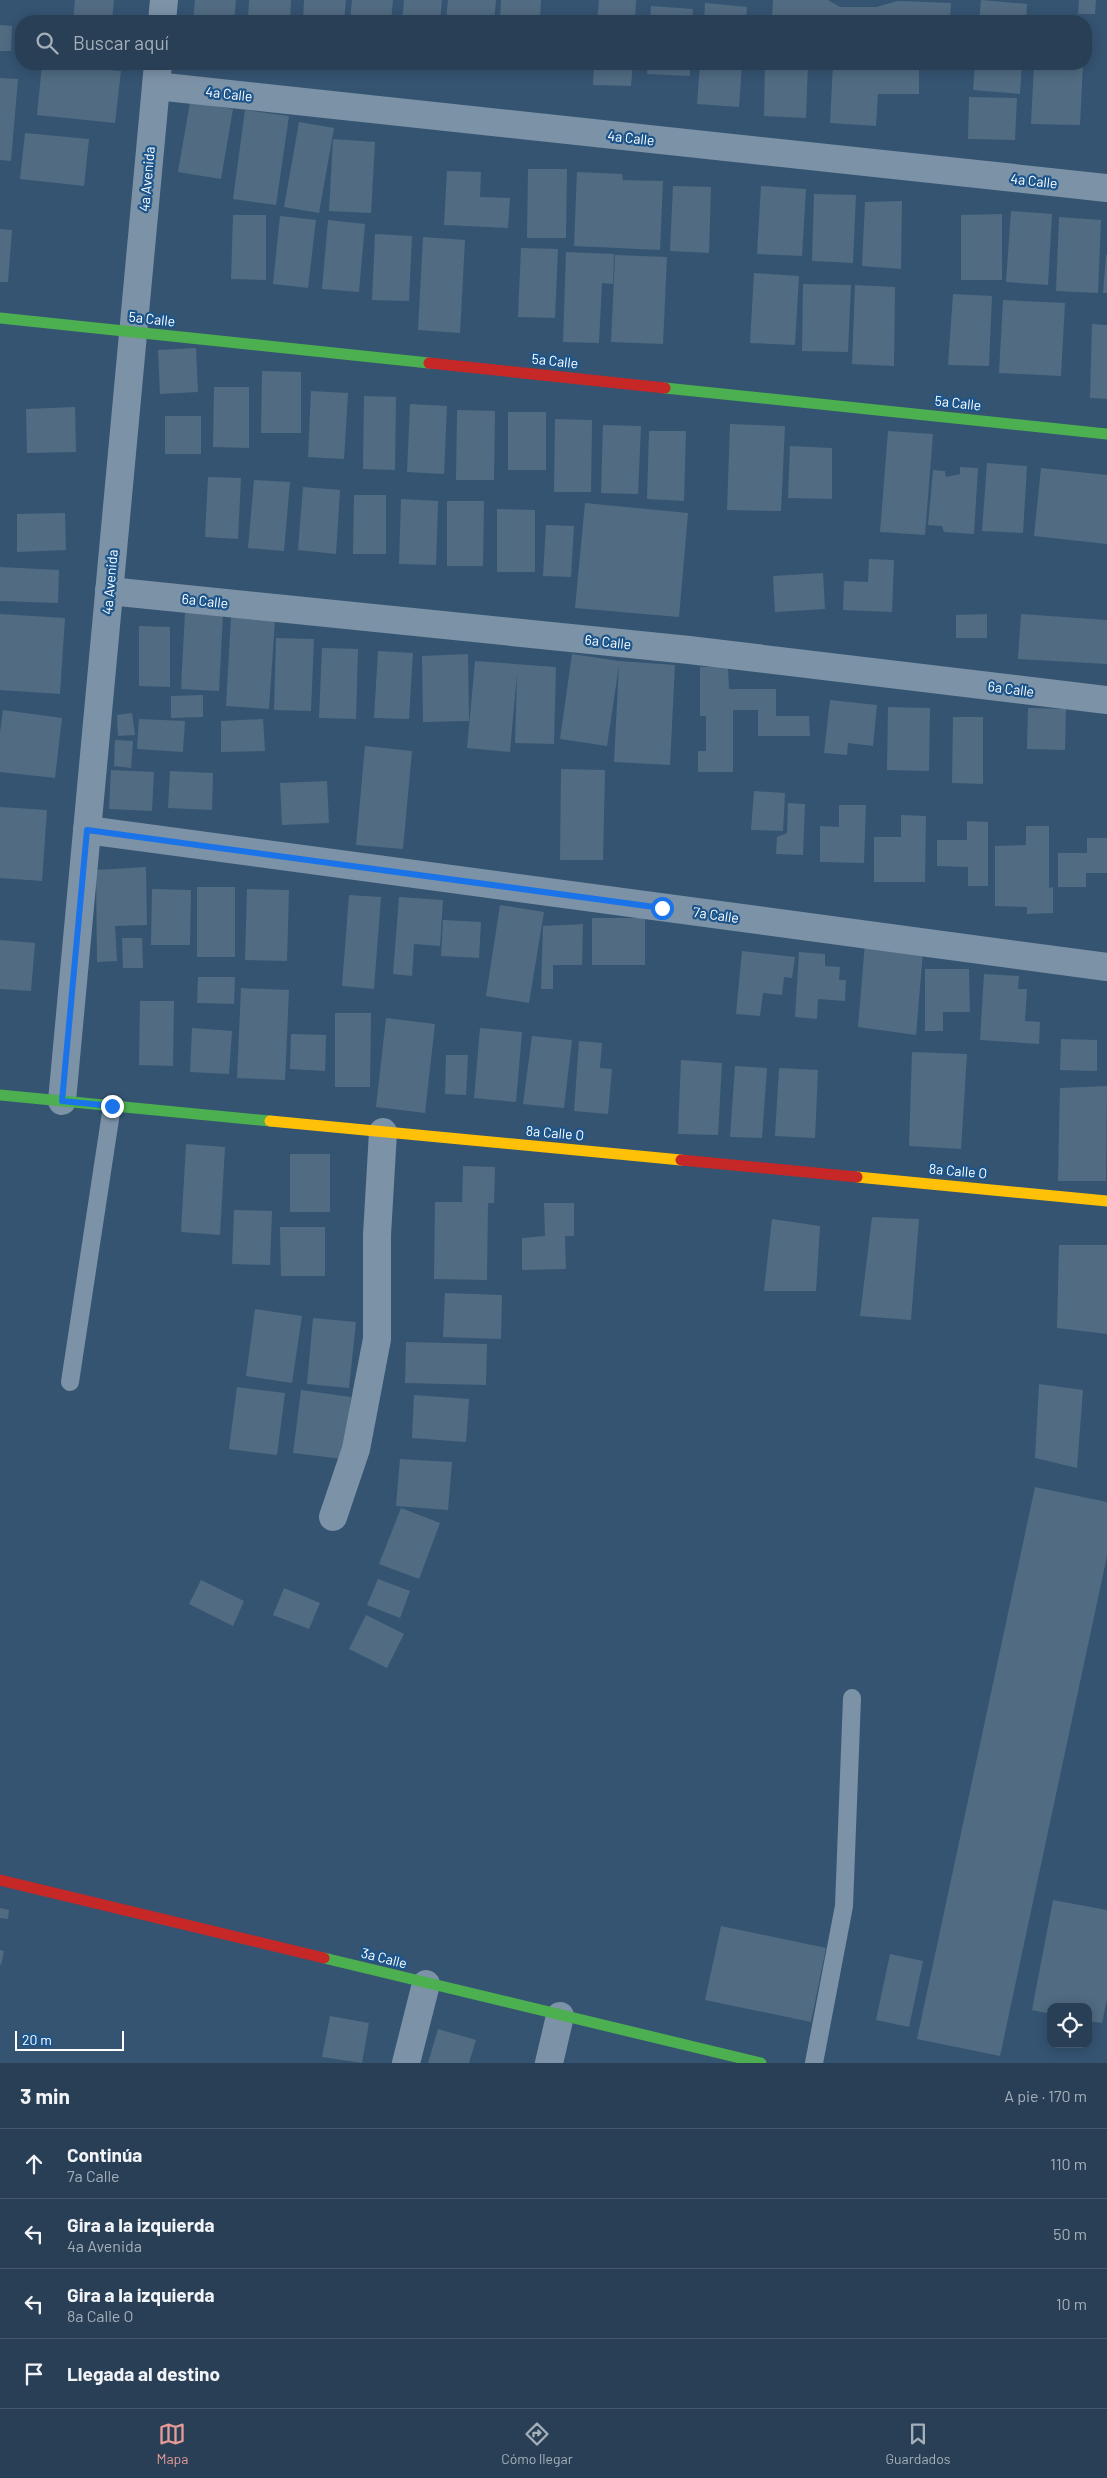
<!DOCTYPE html>
<html lang="es">
<head>
<meta charset="utf-8">
<style>
  :root { --surface:#283f56; --page:#30465c; --text:#f1f3f6; --muted:#a5afb9; --line:#44586c; --accent:#e69b98 }
  body { margin:0; font-family:Barlow,sans-serif; background:var(--page); color:var(--text) }
  .controls { position:absolute; right:15px; bottom:15px; display:grid; overflow:hidden; border-radius:10px; box-shadow:0 2px 12px #0003 }
  .controls button { width:45px; height:45px; display:grid; place-items:center; padding:0; border:0; border-bottom:1px solid var(--line); background:var(--surface); color:var(--text); font:25px sans-serif }
  .scale { position:absolute; left:15px; bottom:12px; width:109px; box-sizing:border-box; padding-left:5px; border:2px solid #fff; border-top:0; font-size:14px; line-height:18px; white-space:nowrap; color:#fff; -webkit-text-stroke:4px #1c558b; paint-order:stroke }
  .stop { position:absolute; width:15px; height:15px; margin:-11px; border:4px solid #1a73e8; border-radius:50%; background:#fff }
  .stop.end { background:#1a73e8; border-color:#fff; box-shadow:0 1px 5px #0008 }
  .list { margin:0; padding:0; list-style:none }
  h2 { display:flex; justify-content:space-between; align-items:center; height:65px; margin:0; padding:0 20px; font-size:21px }
  h2 small { font-size:16px; font-weight:400; color:var(--muted) }
  .list li { display:grid; grid-template-columns:32px 1fr auto; gap:15px; align-items:center; box-sizing:border-box; height:70px; padding:0 20px; border-top:1px solid var(--line) }
  .list b { display:block; font-size:19px; white-space:nowrap }
  .list p { margin:0; font-size:16px; white-space:nowrap; color:var(--muted) }
  .list em { font-size:16px; font-style:normal; color:var(--muted) }
  .icon { flex:none; width:28px; height:28px; fill:none; stroke:currentColor; stroke-width:2; stroke-linecap:round; stroke-linejoin:round }
  .map { position:relative; flex:none; width:1107px; height:2063px; overflow:hidden }
  .search { position:absolute; background:var(--surface); box-shadow:0 2px 12px #0003; left:15px; right:15px; top:15px; height:55px; display:flex; align-items:center; gap:12px; box-sizing:border-box; padding:0 18px; border-radius:20px; color:var(--muted); font-size:19px }
  .sheet { height:345px; background:var(--surface) }
  nav { display:flex; justify-content:space-around; align-items:center; box-sizing:border-box; height:70px; border-top:1px solid var(--line); background:var(--surface); font-size:14px; color:var(--muted) }
  nav a { display:grid; justify-items:center; gap:2px }
  nav .on { color:var(--accent) }
  .map>svg:first-child { display:block }
</style>
</head>
<body>
<div class="map">
<svg width="1107" height="2063" viewBox="0 0 1107 2063">
  <rect width="100%" height="100%" fill="#355472"/>
  <g fill="#516b82">
    <polygon points="75,0 114,0 112,21 73,21"/>
    <polygon points="195,0 236,0 234,21 193,21"/>
    <polygon points="249,0 291,0 290,21 248,21"/>
    <polygon points="304,0 346,0 344,21 303,21"/>
    <polygon points="352,0 393,0 391,21 350,21"/>
    <polygon points="404,0 442,0 440,21 402,21"/>
    <polygon points="448,0 496,0 494,21 446,21"/>
    <polygon points="501,0 541,0 540,21 500,21"/>
    <polygon points="599,0 636,0 635,21 597,21"/>
    <polygon points="773,0 828,0 840,7 876,7 898,1 951,3 950,21 772,16"/>
    <polygon points="981,0 1027,4 1026,21 979,21"/>
    <polygon points="1079,0 1096,0 1095,14 1078,14"/>
    <polygon points="705,3 747,7 746,21 704,21"/>
    <polygon points="651,6 693,9 692,21 650,21"/>
    <polygon points="0,25 12,26 11,51 0,51"/>
    <polygon points="42,64 121,71 115,123 37,115"/>
    <polygon points="366,64 386,64 386,67"/>
    <polygon points="594,64 633,64 631,86 593,85"/>
    <polygon points="648,64 690,64 690,76 647,74"/>
    <polygon points="700,64 742,64 739,107 697,104"/>
    <polygon points="765,64 808,64 806,118 764,116"/>
    <polygon points="833,64 919,64 919,94 878,94 876,126 830,123"/>
    <polygon points="975,64 1022,64 1020,94 973,90"/>
    <polygon points="1034,64 1083,64 1080,125 1031,124"/>
    <polygon points="0,78 18,79 11,161 0,160"/>
    <polygon points="969,97 1017,98 1015,140 968,139"/>
    <polygon points="190,102 233,109 221,179 178,172"/>
    <polygon points="245,110 289,116 276,205 233,199"/>
    <polygon points="299,122 334,128 319,213 284,207"/>
    <polygon points="25,133 89,139 84,186 20,179"/>
    <polygon points="333,139 375,142 371,213 329,211"/>
    <polygon points="528,169 567,169 566,238 527,238"/>
    <polygon points="447,171 481,172 480,197 510,198 508,228 444,225"/>
    <polygon points="577,172 622,174 623,180 663,181 660,250 574,246"/>
    <polygon points="673,186 711,187 709,253 670,251"/>
    <polygon points="761,186 806,189 802,256 757,254"/>
    <polygon points="814,194 856,195 853,263 812,261"/>
    <polygon points="902,201 901,269 862,266 865,202"/>
    <polygon points="1011,211 1052,214 1048,285 1006,282"/>
    <polygon points="1002,214 1002,280 961,280 961,215"/>
    <polygon points="233,215 266,215 266,280 231,279"/>
    <polygon points="280,216 316,220 308,288 273,284"/>
    <polygon points="1059,217 1101,220 1098,293 1056,291"/>
    <polygon points="328,220 365,224 359,292 322,289"/>
    <polygon points="0,229 12,230 8,282 0,282"/>
    <polygon points="375,234 412,236 409,301 372,300"/>
    <polygon points="423,237 465,240 460,333 418,330"/>
    <polygon points="521,248 558,249 555,318 518,317"/>
    <polygon points="566,252 614,254 613,284 602,283 599,343 563,342"/>
    <polygon points="615,255 667,257 663,344 611,342"/>
    <polygon points="1106,255 1107,255 1107,293 1103,293"/>
    <polygon points="754,273 799,276 795,345 750,343"/>
    <polygon points="803,284 851,285 848,352 802,351"/>
    <polygon points="855,285 895,287 894,366 852,364"/>
    <polygon points="953,294 992,296 989,366 948,365"/>
    <polygon points="1003,300 1065,303 1061,376 999,373"/>
    <polygon points="1092,324 1107,325 1107,399 1090,398"/>
    <polygon points="196,348 198,392 160,394 158,350"/>
    <polygon points="262,371 301,372 301,433 261,433"/>
    <polygon points="214,387 249,387 249,448 213,447"/>
    <polygon points="311,391 348,393 344,459 308,457"/>
    <polygon points="364,396 396,397 395,470 363,469"/>
    <polygon points="410,404 447,406 444,474 407,472"/>
    <polygon points="75,407 76,452 27,453 26,409"/>
    <polygon points="457,410 495,411 494,480 456,480"/>
    <rect x="508" y="412" width="38" height="58"/>
    <rect x="165" y="416" width="36" height="38"/>
    <polygon points="555,419 592,420 591,492 554,492"/>
    <polygon points="730,424 785,426 781,511 727,510"/>
    <polygon points="603,425 641,426 638,494 601,493"/>
    <polygon points="649,431 686,431 684,501 647,499"/>
    <polygon points="888,431 933,434 925,535 880,532"/>
    <polygon points="790,446 832,448 832,499 788,498"/>
    <polygon points="987,463 1027,466 1023,533 982,531"/>
    <polygon points="960,467 978,468 974,534 944,532 942,526 928,525 933,470 945,471 946,477 960,474"/>
    <polygon points="1041,468 1107,475 1107,544 1034,536"/>
    <polygon points="208,477 241,478 238,539 205,537"/>
    <polygon points="254,480 290,482 284,551 248,548"/>
    <polygon points="303,487 340,490 336,554 298,550"/>
    <polygon points="354,495 386,495 386,554 353,554"/>
    <polygon points="401,499 438,501 436,565 399,564"/>
    <polygon points="447,501 484,501 483,566 447,566"/>
    <polygon points="585,503 688,513 679,617 575,608"/>
    <polygon points="497,509 535,510 535,572 497,572"/>
    <polygon points="65,513 66,550 17,552 17,514"/>
    <polygon points="546,525 574,526 571,577 543,576"/>
    <polygon points="869,559 894,560 892,612 843,610 844,581 868,582"/>
    <polygon points="0,567 59,570 58,603 0,601"/>
    <polygon points="823,573 825,609 775,612 773,576"/>
    <polygon points="185,612 223,614 219,691 181,689"/>
    <polygon points="0,614 65,618 60,694 0,690"/>
    <polygon points="987,614 987,638 956,638 956,615"/>
    <polygon points="1021,614 1107,620 1107,664 1018,659"/>
    <polygon points="231,617 275,620 269,709 226,706"/>
    <polygon points="139,626 170,627 170,687 139,686"/>
    <polygon points="276,638 314,639 311,711 274,710"/>
    <polygon points="322,648 358,649 356,719 319,718"/>
    <polygon points="378,651 413,653 409,719 374,718"/>
    <polygon points="468,654 469,721 423,722 422,656"/>
    <polygon points="572,654 619,661 675,665 670,765 614,762 619,665 607,746 560,739"/>
    <polygon points="475,661 556,667 554,744 515,743 517,673 510,752 467,748"/>
    <polygon points="700,667 728,667 729,689 776,689 776,716 809,716 810,736 758,736 758,710 733,710 733,772 698,772 698,751 706,751 706,716 700,716"/>
    <polygon points="203,695 203,717 171,718 171,696"/>
    <polygon points="830,700 877,705 873,746 848,743 847,755 824,753"/>
    <polygon points="888,707 930,708 929,771 887,770"/>
    <polygon points="1028,708 1066,709 1065,750 1027,749"/>
    <polygon points="3,710 62,718 55,778 0,772 0,733"/>
    <polygon points="132,713 135,735 118,736 117,715"/>
    <polygon points="953,717 983,717 983,784 952,783"/>
    <polygon points="139,719 185,721 183,752 137,749"/>
    <polygon points="263,719 265,751 221,752 221,721"/>
    <polygon points="115,740 133,741 131,768 114,766"/>
    <polygon points="365,746 412,751 403,849 356,845"/>
    <polygon points="561,769 605,770 603,860 560,860"/>
    <polygon points="111,770 154,772 152,811 109,809"/>
    <polygon points="170,771 213,773 212,810 168,808"/>
    <polygon points="327,781 329,823 282,825 280,783"/>
    <polygon points="754,791 785,793 783,831 751,830"/>
    <polygon points="788,803 805,804 803,855 776,854 777,837 787,833"/>
    <polygon points="839,805 866,805 864,863 820,862 820,826 839,827"/>
    <polygon points="0,807 47,810 42,881 0,878"/>
    <polygon points="901,815 926,816 925,882 874,882 874,837 901,837"/>
    <polygon points="967,821 988,822 988,886 968,886 968,867 937,866 937,840 967,840"/>
    <polygon points="1026,826 1049,826 1049,888 1053,887 1053,913 1027,914 1027,907 995,906 995,846 1026,845"/>
    <polygon points="1087,838 1107,838 1107,873 1086,873 1086,887 1058,887 1058,853 1087,853"/>
    <polygon points="146,867 147,925 115,926 117,961 97,962 96,870"/>
    <rect x="197" y="887" width="38" height="70"/>
    <polygon points="152,889 191,890 190,945 151,945"/>
    <polygon points="247,889 289,890 287,961 245,960"/>
    <polygon points="349,895 381,897 374,989 342,986"/>
    <polygon points="399,897 443,900 440,946 414,944 412,976 393,974"/>
    <polygon points="500,905 544,912 529,1003 486,996"/>
    <rect x="592" y="918" width="53" height="47"/>
    <polygon points="443,920 481,922 479,958 441,956"/>
    <polygon points="583,924 582,965 553,965 553,989 541,989 543,926"/>
    <polygon points="122,938 142,938 143,968 123,968"/>
    <polygon points="0,940 35,943 31,991 0,989"/>
    <polygon points="865,943 923,952 916,1035 858,1027"/>
    <polygon points="742,951 795,957 792,978 784,977 782,995 763,993 760,1016 736,1014"/>
    <polygon points="799,952 825,954 825,966 840,967 839,980 846,980 845,1001 818,999 817,1019 795,1017"/>
    <polygon points="925,969 969,969 970,1012 943,1012 943,1031 925,1031"/>
    <polygon points="984,974 1019,976 1018,989 1027,989 1025,1021 1040,1022 1039,1044 980,1040"/>
    <polygon points="198,977 235,977 234,1004 197,1003"/>
    <polygon points="241,988 289,990 285,1080 237,1078"/>
    <polygon points="140,1001 174,1001 173,1066 139,1065"/>
    <polygon points="335,1013 371,1013 370,1087 335,1087"/>
    <polygon points="386,1018 435,1024 425,1113 376,1107"/>
    <polygon points="192,1028 232,1031 229,1074 190,1072"/>
    <polygon points="480,1028 522,1032 516,1102 474,1098"/>
    <polygon points="291,1034 326,1035 325,1071 290,1069"/>
    <polygon points="532,1036 572,1040 564,1108 523,1104"/>
    <polygon points="1061,1039 1097,1040 1097,1071 1060,1070"/>
    <polygon points="579,1041 602,1043 600,1068 612,1069 608,1114 574,1111"/>
    <polygon points="912,1052 967,1054 961,1149 909,1146"/>
    <polygon points="446,1055 468,1055 466,1095 445,1094"/>
    <polygon points="681,1060 722,1063 718,1135 678,1134"/>
    <polygon points="735,1066 767,1068 762,1138 730,1137"/>
    <polygon points="779,1068 818,1070 815,1138 775,1136"/>
    <polygon points="1107,1086 1106,1181 1058,1181 1060,1088"/>
    <polygon points="186,1144 225,1147 220,1235 181,1232"/>
    <rect x="290" y="1154" width="40" height="58"/>
    <polygon points="463,1166 495,1167 494,1203 488,1203 487,1280 434,1279 435,1202 462,1202"/>
    <polygon points="544,1203 574,1203 574,1236 565,1236 566,1269 522,1270 522,1238 545,1236"/>
    <polygon points="234,1210 272,1211 270,1265 232,1264"/>
    <polygon points="872,1217 919,1219 911,1320 860,1316"/>
    <polygon points="772,1219 820,1226 816,1291 764,1291"/>
    <polygon points="280,1227 325,1227 325,1276 281,1276"/>
    <polygon points="1059,1245 1107,1245 1107,1334 1057,1328"/>
    <polygon points="445,1293 502,1295 501,1339 443,1337"/>
    <polygon points="255,1309 302,1316 292,1383 246,1376"/>
    <polygon points="313,1318 356,1322 349,1388 307,1384"/>
    <polygon points="406,1342 487,1344 486,1385 405,1383"/>
    <polygon points="1039,1384 1083,1390 1077,1468 1035,1458"/>
    <polygon points="237,1387 285,1393 277,1455 229,1449"/>
    <polygon points="301,1390 351,1397 343,1459 293,1453"/>
    <polygon points="414,1395 469,1399 466,1442 412,1438"/>
    <polygon points="400,1459 452,1462 448,1510 396,1506"/>
    <polygon points="1035,1487 1107,1502 1107,1556 1000,2056 917,2039"/>
    <polygon points="401,1508 440,1523 419,1579 379,1564"/>
    <polygon points="378,1579 410,1591 400,1618 367,1605"/>
    <polygon points="201,1580 244,1601 233,1626 189,1604"/>
    <polygon points="284,1588 320,1603 309,1629 273,1615"/>
    <polygon points="366,1615 404,1634 387,1668 349,1649"/>
    <polygon points="1053,1900 1107,1910 1107,1999 1102,2023 1088,2021 1088,2007 1051,2007 1051,2014 1032,2010"/>
    <polygon points="0,1908 9,1910 8,1919 0,1918"/>
    <polygon points="721,1926 826,1948 811,2022 705,2000"/>
    <polygon points="0,1950 4,1951 1,1965 0,1964"/>
    <polygon points="890,1954 923,1961 909,2027 876,2020"/>
    <polygon points="330,2016 369,2023 362,2063 322,2057"/>
    <polygon points="438,2029 476,2040 469,2063 428,2063"/>
  </g>
  <g fill="none" stroke-linecap="round" stroke-linejoin="round">
    <g stroke="#7c92a6" stroke-width="18">
      <polyline points="70,1382 112,1106"/>
      <polyline points="814,2063 844,1906 852,1698"/>
    </g>
    <g stroke="#7c92a6" stroke-width="28">
      <polyline points="162,21 164,0"/>
      <polyline points="156,86 1107,188"/>
      <polyline points="109,591 689,650 1107,700"/>
      <polyline points="87,830 1107,967"/>
      <polyline points="62,1101 158,64"/>
      <polyline points="333,1517 356,1449 377,1339 377,1235 383,1132"/>
      <polyline points="406,2063 426,1984"/>
      <polyline points="549,2063 560,2016"/>
    </g>
    <g stroke="#4caf50" stroke-width="11">
      <polyline points="0,318 429,363"/>
      <polyline points="665,388 1107,434"/>
      <polyline points="0,1095 270,1121"/>
      <polyline points="324,1958 761,2063"/>
    </g>
    <g stroke="#ffc107" stroke-width="11">
      <polyline points="270,1121 681,1160"/>
      <polyline points="857,1177 1107,1201"/>
    </g>
    <g stroke="#c62828" stroke-width="11">
      <polyline points="429,363 665,388"/>
      <polyline points="681,1160 857,1177"/>
      <polyline points="0,1880 324,1958"/>
    </g>
  </g>
  <g fill="none" stroke-linecap="round" stroke-linejoin="round">
    <polyline stroke="#1a73e8" stroke-width="6" points="112,1106 62,1101 87,830 662,908"/>
  </g>
  <g text-anchor="middle" stroke-width="4.5" stroke-linejoin="round" paint-order="stroke">
    <g font-size="14" fill="#fff" stroke="#1c558b">
      <text transform="translate(229 94) rotate(6)" y="5">4a Calle</text>
      <text transform="translate(631 138) rotate(6)" y="5">4a Calle</text>
      <text transform="translate(147 179) rotate(-85)" y="5">4a Avenida</text>
      <text transform="translate(1034 181) rotate(6)" y="5">4a Calle</text>
      <text transform="translate(152 319) rotate(6)" y="5">5a Calle</text>
      <text transform="translate(555 361) rotate(6)" y="5">5a Calle</text>
      <text transform="translate(958 403) rotate(6)" y="5">5a Calle</text>
      <text transform="translate(110 582) rotate(-85)" y="5">4a Avenida</text>
      <text transform="translate(205 601) rotate(6)" y="5">6a Calle</text>
      <text transform="translate(608 642) rotate(6)" y="5">6a Calle</text>
      <text transform="translate(1011 689) rotate(7)" y="5">6a Calle</text>
      <text transform="translate(716 915) rotate(8)" y="5">7a Calle</text>
      <text transform="translate(555 1133) rotate(5)" y="5">8a Calle O</text>
      <text transform="translate(958 1171) rotate(5)" y="5">8a Calle O</text>
      <text transform="translate(384 1958) rotate(14)" y="5">3a Calle</text>
    </g>
  </g>
</svg>
<div class="controls">
<button><svg class="icon" aria-label="locate" viewBox="0 0 24 24"><circle cx="12" cy="12" r="6"/><path d="M12 2v4M12 18v4M2 12h4M18 12h4"/></svg></button>
</div>
<div class="scale">20 m</div>
<div class="stop" style="left:662px;top:908px"></div>
<div class="stop end" style="left:112px;top:1106px"></div>
<div class="search"><svg class="icon" aria-label="search" viewBox="0 0 24 24"><circle cx="10" cy="10" r="6"/><path d="M15 15l6 6"/></svg>Buscar aquí</div>
</div>
<section class="sheet">
<h2>3 min<small>A pie · 170 m</small></h2>
<ul class="list">
<li><svg class="icon" aria-label="ahead" viewBox="0 0 24 24"><path d="M12 20V5M6 11l6-6 6 6"/></svg><div><b>Continúa</b><p>7a Calle</p></div><em>110 m</em></li>
<li><svg class="icon" aria-label="left" viewBox="0 0 24 24"><path d="M17 20v-9H6M10 6l-5 5 5 5"/></svg><div><b>Gira a la izquierda</b><p>4a Avenida</p></div><em>50 m</em></li>
<li><svg class="icon" aria-label="left" viewBox="0 0 24 24"><path d="M17 20v-9H6M10 6l-5 5 5 5"/></svg><div><b>Gira a la izquierda</b><p>8a Calle O</p></div><em>10 m</em></li>
<li><svg class="icon" aria-label="arrive" viewBox="0 0 24 24"><path d="M6 21V4h12l-3 4 3 4H6"/></svg><div><b>Llegada al destino</b></div></li>
</ul>
</section>
<nav>
<a class="on"><svg class="icon" aria-label="map" viewBox="0 0 24 24"><path d="M3 6l6-2 6 2 6-2v14l-6 2-6-2-6 2zM9 4v14M15 6v14"/></svg>Mapa</a>
<a><svg class="icon" aria-label="directions" viewBox="0 0 24 24"><path d="M12 3l9 9-9 9-9-9zM9 14v-3h6M13 9l2 2-2 2"/></svg>Cómo llegar</a>
<a><svg class="icon" aria-label="saved" viewBox="0 0 24 24"><path d="M7 4h10v16l-5-4-5 4z"/></svg>Guardados</a>
</nav>
</body>
</html>
